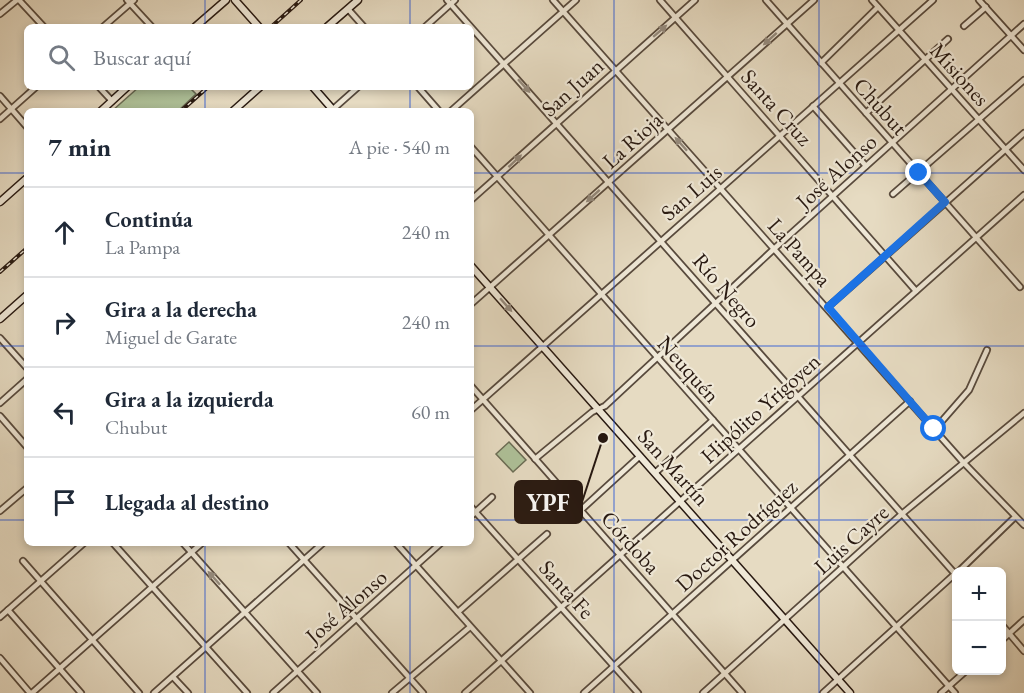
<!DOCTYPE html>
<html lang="es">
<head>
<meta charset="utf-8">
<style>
  :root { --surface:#fff; --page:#f2f2f3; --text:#1f2937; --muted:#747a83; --line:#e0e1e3 }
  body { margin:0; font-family:"EB Garamond",serif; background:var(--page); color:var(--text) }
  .controls { position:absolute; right:18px; bottom:18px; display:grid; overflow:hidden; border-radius:9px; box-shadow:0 3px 9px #0003 }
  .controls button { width:54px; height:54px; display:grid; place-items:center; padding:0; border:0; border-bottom:2px solid var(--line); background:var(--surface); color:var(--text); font:30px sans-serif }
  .stop { position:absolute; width:18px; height:18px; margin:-14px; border:4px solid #1a73e8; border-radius:50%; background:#fff }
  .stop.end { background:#1a73e8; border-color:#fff; box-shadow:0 2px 6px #0008 }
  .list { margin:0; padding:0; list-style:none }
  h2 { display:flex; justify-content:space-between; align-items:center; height:78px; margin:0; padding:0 24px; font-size:26px }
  h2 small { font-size:20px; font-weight:400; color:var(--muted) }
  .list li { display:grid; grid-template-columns:39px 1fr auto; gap:18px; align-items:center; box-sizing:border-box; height:90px; padding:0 24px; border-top:2px solid var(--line) }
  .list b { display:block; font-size:22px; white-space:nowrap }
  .list p { margin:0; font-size:20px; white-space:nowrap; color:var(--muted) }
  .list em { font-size:20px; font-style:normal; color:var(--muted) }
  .icon { flex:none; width:33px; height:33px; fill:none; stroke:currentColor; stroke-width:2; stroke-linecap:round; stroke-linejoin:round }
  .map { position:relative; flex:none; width:1024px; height:693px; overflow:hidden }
  .search { position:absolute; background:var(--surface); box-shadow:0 3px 9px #0003; left:24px; top:24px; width:450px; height:66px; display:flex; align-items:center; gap:15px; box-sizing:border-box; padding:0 21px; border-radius:9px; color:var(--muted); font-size:22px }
  .panel { position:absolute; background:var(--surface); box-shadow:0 3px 9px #0003; left:24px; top:108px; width:450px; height:438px; border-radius:9px }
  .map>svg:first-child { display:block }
</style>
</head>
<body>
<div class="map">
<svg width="1024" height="693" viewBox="0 0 1024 693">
  <rect width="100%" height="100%" fill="#e6dbc2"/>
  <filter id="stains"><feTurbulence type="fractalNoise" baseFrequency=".00333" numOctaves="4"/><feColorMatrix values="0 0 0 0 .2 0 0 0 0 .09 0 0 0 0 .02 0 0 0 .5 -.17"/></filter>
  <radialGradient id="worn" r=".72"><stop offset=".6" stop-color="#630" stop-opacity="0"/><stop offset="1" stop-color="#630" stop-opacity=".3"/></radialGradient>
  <g fill="#aec199" stroke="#6b6d55" stroke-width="1.5">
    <polygon points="139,87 189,87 196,94 178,111 112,111"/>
    <polygon points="509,442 526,460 513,472 496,454"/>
  </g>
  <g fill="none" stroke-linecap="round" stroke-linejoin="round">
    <defs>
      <g id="street">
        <polyline points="19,0 44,27"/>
        <polyline points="127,0 152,27"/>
        <polyline points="447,0 956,575"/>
        <polyline points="553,0 963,462 1024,525"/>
        <polyline points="660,0 916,291"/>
        <polyline points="766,0 1020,287"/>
        <polyline points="872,0 1024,170"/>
        <polyline points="979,0 1024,50"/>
        <polyline points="348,9 364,27"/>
        <polyline points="0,14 17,0"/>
        <polyline points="964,26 986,7"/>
        <polyline points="103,27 134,0"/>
        <polyline points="425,27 455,0"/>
        <polyline points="821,63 878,7"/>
        <polyline points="99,87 112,101"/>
        <polyline points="418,87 439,111"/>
        <polyline points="0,96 27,127"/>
        <polyline points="813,106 866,166"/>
        <polyline points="331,111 358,87"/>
        <polyline points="451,111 576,0"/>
        <polyline points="866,113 948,39"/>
        <polyline points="0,119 36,87"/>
        <polyline points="471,147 955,693"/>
        <polyline points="893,194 1024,80"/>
        <polyline points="471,200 695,0"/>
        <polyline points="471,304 814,0"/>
        <polyline points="828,307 1024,133"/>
        <polyline points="0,338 27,368"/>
        <polyline points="471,386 742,693"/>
        <polyline points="0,403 27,379"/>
        <polyline points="471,410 933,0"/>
        <polyline points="0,416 27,447"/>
        <polyline points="935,429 969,390 987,350"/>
        <polyline points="535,459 592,412 605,406 775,248 1024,24"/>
        <polyline points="655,473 713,420"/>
        <polyline points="471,507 638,693"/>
        <polyline points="581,510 640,456"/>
        <polyline points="0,511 27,488"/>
        <polyline points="471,516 492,497"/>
        <polyline points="113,543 247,693"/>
        <polyline points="183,543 317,693"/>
        <polyline points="289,543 423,693"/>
        <polyline points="396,543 530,693"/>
        <polyline points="23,561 139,693"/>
        <polyline points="958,572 1015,517"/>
        <polyline points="8,610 81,693"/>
        <polyline points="458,612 547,534"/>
        <polyline points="0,617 84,543"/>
        <polyline points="1002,625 1024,651"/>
        <polyline points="1002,640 1024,620"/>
        <polyline points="0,658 30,693"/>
        <polyline points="173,677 188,693"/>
        <polyline points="32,693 202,543"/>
        <polyline points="154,693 323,543"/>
        <polyline points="273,693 441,543"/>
        <polyline points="392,693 470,627"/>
        <polyline points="465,693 1024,195"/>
        <polyline points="584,693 910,401"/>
        <polyline points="703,693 903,513 1024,413"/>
        <polyline points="823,693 956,573"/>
        <polyline points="941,693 967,670"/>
      </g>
      <g id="secondary">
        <polyline points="235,0 259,27"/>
        <polyline points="195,27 226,0"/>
        <polyline points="327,27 358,0"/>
        <polyline points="313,87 334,111"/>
        <polyline points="101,111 127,87"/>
        <polyline points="233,111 260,87"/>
        <polyline points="0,202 27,178"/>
        <polyline points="471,266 850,693"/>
        <polyline points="0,319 27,295"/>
      </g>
    </defs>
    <use href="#street" stroke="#584a3d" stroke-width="8"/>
    <use href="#secondary" stroke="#281911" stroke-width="9"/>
    <use href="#street" stroke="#efe8d7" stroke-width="4.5"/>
    <use href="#secondary" stroke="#efe8d7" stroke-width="6"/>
    <defs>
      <g id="rail">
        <polyline points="271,27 301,0"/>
        <polyline points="181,111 208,87"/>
        <polyline points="0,272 27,248"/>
      </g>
    </defs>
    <use href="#rail" stroke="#281911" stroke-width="4"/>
    <use href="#rail" stroke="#efe8d7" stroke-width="1.5" stroke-dasharray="4.5" stroke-linecap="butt"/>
  </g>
  <defs><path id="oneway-solid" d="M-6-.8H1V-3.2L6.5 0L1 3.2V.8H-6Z" transform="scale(1.5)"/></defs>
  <g fill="#958b7e">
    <use href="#oneway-solid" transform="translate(660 31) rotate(-41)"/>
    <use href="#oneway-solid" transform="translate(770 39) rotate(138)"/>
    <use href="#oneway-solid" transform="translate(524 86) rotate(48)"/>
    <use href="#oneway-solid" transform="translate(681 144) rotate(-132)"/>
    <use href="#oneway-solid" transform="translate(515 161) rotate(-43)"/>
    <use href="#oneway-solid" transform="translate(593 196) rotate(138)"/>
    <use href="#oneway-solid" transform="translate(506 305) rotate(49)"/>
    <use href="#oneway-solid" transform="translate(214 578) rotate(-132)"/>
  </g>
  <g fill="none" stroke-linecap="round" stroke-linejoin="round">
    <polyline stroke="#1a73e8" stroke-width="8" points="919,173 945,202 828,307 934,429"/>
  </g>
  <path fill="none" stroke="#1d4ed8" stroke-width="1.5" stroke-opacity="0.55" d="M205,0V27M410,0V27M614,0V693M819,0V693M205,87V111M410,87V111M0,173H27M471,173H1024M0,346H27M471,346H1024M0,520H27M471,520H1024M205,543V693M410,543V693"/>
  <g text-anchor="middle" stroke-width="4.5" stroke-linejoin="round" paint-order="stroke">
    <g font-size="22" fill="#281911" stroke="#efe8d7">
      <text transform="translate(960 74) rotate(48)" y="8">Misiones</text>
      <text transform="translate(572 87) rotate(-42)" y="8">San Juan</text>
      <text transform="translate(881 106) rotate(48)" y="8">Chubut</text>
      <text transform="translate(777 107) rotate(48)" y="8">Santa Cruz</text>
      <text transform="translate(632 140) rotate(-42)" y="8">La Rioja</text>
      <text transform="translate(836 171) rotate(-42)" y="8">José Alonso</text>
      <text transform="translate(691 192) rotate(-41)" y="8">San Luis</text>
      <text transform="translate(800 252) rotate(48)" y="8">La Pampa</text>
      <text transform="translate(727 290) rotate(49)" y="8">Río Negro</text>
      <text transform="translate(689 369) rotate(48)" y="8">Neuquén</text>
      <text transform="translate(760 408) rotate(-42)" y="8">Hipólito Yrigoyen</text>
      <text transform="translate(674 467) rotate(48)" y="8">San Martín</text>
      <text transform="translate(736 535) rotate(-42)" y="8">Doctor Rodríguez</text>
      <text transform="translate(851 539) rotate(-42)" y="8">Luis Cayre</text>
      <text transform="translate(631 542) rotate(48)" y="8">Córdoba</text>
      <text transform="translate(567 589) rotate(48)" y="8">Santa Fe</text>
      <text transform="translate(346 606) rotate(-41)" y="8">José Alonso</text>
    </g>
  </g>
  <path fill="none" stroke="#281911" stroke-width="2" d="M603 438L582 502"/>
  <circle fill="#281911" stroke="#efe8d7" stroke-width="2" cx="603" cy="438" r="6"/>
  <rect fill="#281911" stroke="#281911" stroke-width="2" x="515" y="481" width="67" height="42" rx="6"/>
  <g font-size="24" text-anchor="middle" font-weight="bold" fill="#fff">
    <text x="548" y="511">YPF</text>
  </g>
  <rect width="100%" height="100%" filter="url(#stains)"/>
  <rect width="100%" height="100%" fill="url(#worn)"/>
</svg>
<div class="controls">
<button>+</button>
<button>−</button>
</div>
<div class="stop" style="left:934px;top:429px"></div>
<div class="stop end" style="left:919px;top:173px"></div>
<div class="search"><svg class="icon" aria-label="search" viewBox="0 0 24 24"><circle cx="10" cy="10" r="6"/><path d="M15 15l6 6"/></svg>Buscar aquí</div>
<section class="panel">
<h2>7 min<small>A pie · 540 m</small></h2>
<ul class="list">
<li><svg class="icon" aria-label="ahead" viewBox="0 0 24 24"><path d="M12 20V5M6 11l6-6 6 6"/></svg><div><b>Continúa</b><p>La Pampa</p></div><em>240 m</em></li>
<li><svg class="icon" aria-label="right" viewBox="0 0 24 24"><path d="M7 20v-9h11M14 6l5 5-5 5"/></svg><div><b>Gira a la derecha</b><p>Miguel de Garate</p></div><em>240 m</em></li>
<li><svg class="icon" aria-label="left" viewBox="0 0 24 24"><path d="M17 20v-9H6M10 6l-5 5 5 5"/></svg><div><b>Gira a la izquierda</b><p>Chubut</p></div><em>60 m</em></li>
<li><svg class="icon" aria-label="arrive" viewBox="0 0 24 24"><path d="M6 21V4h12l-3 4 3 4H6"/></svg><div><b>Llegada al destino</b></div></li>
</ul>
</section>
</div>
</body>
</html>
